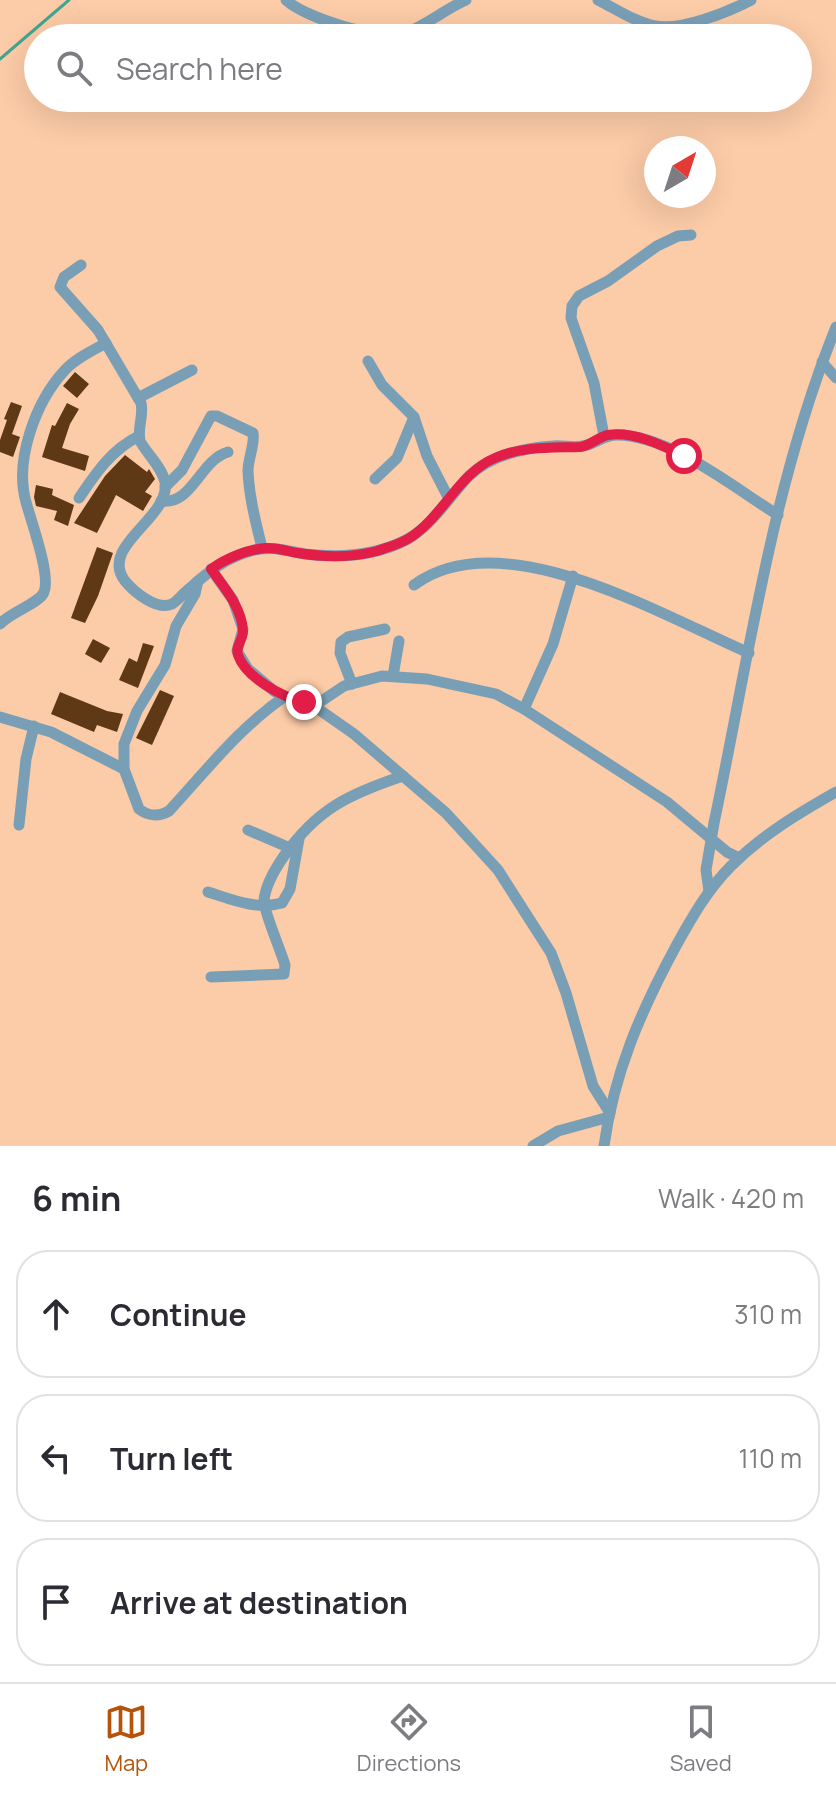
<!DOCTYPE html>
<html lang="en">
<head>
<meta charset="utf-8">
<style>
  :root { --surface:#fff; --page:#f2f2f3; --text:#2b2b33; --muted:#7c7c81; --line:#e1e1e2; --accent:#b45309 }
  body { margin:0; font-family:Manrope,sans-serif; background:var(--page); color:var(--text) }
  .compass { position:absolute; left:644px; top:136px; width:72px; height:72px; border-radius:50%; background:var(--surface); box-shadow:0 8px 32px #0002; rotate:39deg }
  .stop { position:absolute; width:24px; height:24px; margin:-18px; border:6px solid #e11d48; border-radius:50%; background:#fff }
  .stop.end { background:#e11d48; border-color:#fff; box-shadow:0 2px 8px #0008 }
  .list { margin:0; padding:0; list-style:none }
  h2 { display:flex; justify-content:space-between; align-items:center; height:104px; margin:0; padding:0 32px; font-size:34px }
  h2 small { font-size:26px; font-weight:400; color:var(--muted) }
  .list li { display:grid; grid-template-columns:52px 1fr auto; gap:24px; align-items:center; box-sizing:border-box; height:128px; margin:0 16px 16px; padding:0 16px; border:2px solid var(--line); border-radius:32px }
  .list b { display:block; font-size:30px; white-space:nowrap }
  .list em { font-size:26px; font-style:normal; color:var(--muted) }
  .icon { flex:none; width:44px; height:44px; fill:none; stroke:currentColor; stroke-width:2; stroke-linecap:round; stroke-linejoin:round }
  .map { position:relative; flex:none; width:836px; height:1146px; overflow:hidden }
  .search { position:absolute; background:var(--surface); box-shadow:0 8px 32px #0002; left:24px; right:24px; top:24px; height:88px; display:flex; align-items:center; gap:20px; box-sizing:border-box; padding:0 28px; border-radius:44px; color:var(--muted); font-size:30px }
  .sheet { height:536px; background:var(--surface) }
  nav { display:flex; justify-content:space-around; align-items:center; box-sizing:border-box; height:112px; border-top:2px solid var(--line); background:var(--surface); font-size:22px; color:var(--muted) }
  nav a { display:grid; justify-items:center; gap:4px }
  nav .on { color:var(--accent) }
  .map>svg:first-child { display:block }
</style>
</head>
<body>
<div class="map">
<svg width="836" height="1146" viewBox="0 0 836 1146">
  <rect width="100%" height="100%" fill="#fccba7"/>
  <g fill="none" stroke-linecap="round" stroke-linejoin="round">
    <polyline stroke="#41a592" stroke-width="3" points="0,59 69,0"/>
  </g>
  <g fill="#5f3816">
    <polygon points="75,372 89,384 77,398 63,386"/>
    <polygon points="11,402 22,406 12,434 20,437 13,457 0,452 0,440 7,420 4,419"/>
    <polygon points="67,403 79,409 70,424 62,448 89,456 85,471 42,457 52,425 55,426"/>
    <polygon points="125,455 147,472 149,469 155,479 145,492 152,496 143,511 116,495 97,533 74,523 105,476"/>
    <polygon points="36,485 53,489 52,495 74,505 68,526 54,520 57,511 36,506 34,497"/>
    <polygon points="97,547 113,553 98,596 85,623 71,618"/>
    <polygon points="93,639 110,648 101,663 85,654"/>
    <polygon points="143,643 154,646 138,688 119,680 129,658 137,662"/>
    <polygon points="160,690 174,696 152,745 136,738"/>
    <polygon points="60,692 107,711 123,714 117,732 97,725 94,732 51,714"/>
  </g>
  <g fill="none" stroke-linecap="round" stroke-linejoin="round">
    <g stroke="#799fb7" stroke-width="11">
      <path d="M286,0C305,18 380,41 405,33C426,26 445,9 466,0"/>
      <path d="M598,0C616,9 635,22 655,26C681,31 728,12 751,0"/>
      <path d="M81,265L64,277L60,287L98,330L141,403C144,416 137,428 140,441C147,454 162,467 165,482C171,518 98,546 125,581C134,592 157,611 172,604C178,601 184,592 190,588C209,571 226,558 251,551C270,545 286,551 305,554C338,558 375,556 406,540C431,527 449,497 469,476C491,455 523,448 553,446C563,445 573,448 583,446C596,444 603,435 617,435C670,435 734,488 778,515"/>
      <polyline points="368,361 382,385 414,417 427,456 449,499"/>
      <polyline points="822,362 836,378"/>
      <polyline points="138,398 192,370"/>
      <polyline points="604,436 594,383 571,318 572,306 579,296 608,281 657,246 678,236 691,235"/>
      <polyline points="375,479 397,458 414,417"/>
      <path d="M165,487L182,470L211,416H217L253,433C255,445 248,458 248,471C249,497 256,523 262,548"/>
      <path d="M79,498C96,473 111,450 139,436"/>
      <path d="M161,501C192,506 200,460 228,452"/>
      <polyline points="211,569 233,600 243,629 237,651 248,669 274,691 284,697 314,706 354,734 446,813 498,870 551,953 566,993 593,1086 610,1113"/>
      <path d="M198,581L195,594L176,626L165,665L137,711L124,744V769L139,809C148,816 159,817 169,811C206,771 239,728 284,697"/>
      <path d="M414,585C502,520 663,616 749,653"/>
      <path d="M0,624C11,612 40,603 44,592C51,575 31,521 26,502C14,460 36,401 65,370C76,358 92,351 106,343"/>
      <polyline points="393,676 399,641"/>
      <polyline points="352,684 340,653 341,642 348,637 385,629"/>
      <polyline points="314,706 344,686 382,676 427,679 496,694 524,709 667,802 727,852 739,858"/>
      <polyline points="524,709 553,644 573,576"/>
      <polyline points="0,717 51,732 124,769"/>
      <polyline points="19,825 26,759 34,726"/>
      <polyline points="248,830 290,848"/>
      <path d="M709,891L706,870L714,823C749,657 772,485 836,327"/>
      <path d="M208,892C233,900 256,910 282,903L290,889L299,839"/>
      <path d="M211,977L284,974L285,965C281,951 264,912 264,901C265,886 275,869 284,856C317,809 349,794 403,776"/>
      <polyline points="533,1146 558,1131 609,1117"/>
      <path d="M604,1146C614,1072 641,1011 676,946C692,917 708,889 731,866C762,835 799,813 836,792"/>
    </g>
  </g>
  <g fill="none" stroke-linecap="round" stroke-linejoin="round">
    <path stroke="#e11d48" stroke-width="10" d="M304,702C282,697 246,678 238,655C235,646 243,640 243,631C242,608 224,587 211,569C227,558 248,549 267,548C278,548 287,551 298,553C323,557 351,558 377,551C388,547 401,544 411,537C443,516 459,473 495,458C522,446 551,448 580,447C590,446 598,437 608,435C633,431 662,445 684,456"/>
  </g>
</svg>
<svg class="compass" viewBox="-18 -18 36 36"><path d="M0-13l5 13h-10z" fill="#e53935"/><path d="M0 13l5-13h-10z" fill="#7c7c81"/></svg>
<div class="stop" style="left:684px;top:456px"></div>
<div class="stop end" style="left:304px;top:702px"></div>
<div class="search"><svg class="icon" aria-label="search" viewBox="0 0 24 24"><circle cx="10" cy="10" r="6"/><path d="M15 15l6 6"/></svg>Search here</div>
</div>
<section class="sheet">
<h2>6 min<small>Walk · 420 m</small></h2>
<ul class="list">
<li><svg class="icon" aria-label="ahead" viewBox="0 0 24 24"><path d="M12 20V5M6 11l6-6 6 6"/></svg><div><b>Continue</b></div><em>310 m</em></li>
<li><svg class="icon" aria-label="left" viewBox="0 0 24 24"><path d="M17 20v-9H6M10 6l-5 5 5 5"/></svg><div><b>Turn left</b></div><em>110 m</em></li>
<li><svg class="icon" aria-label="arrive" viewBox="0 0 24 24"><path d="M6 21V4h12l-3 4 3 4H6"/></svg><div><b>Arrive at destination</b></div></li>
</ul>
</section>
<nav>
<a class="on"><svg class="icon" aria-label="map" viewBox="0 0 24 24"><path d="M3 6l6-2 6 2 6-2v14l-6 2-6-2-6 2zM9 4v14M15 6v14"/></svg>Map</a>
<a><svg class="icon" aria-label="directions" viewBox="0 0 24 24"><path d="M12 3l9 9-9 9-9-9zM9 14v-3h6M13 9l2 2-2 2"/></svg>Directions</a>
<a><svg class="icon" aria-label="saved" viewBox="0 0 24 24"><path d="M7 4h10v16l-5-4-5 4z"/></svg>Saved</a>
</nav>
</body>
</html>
